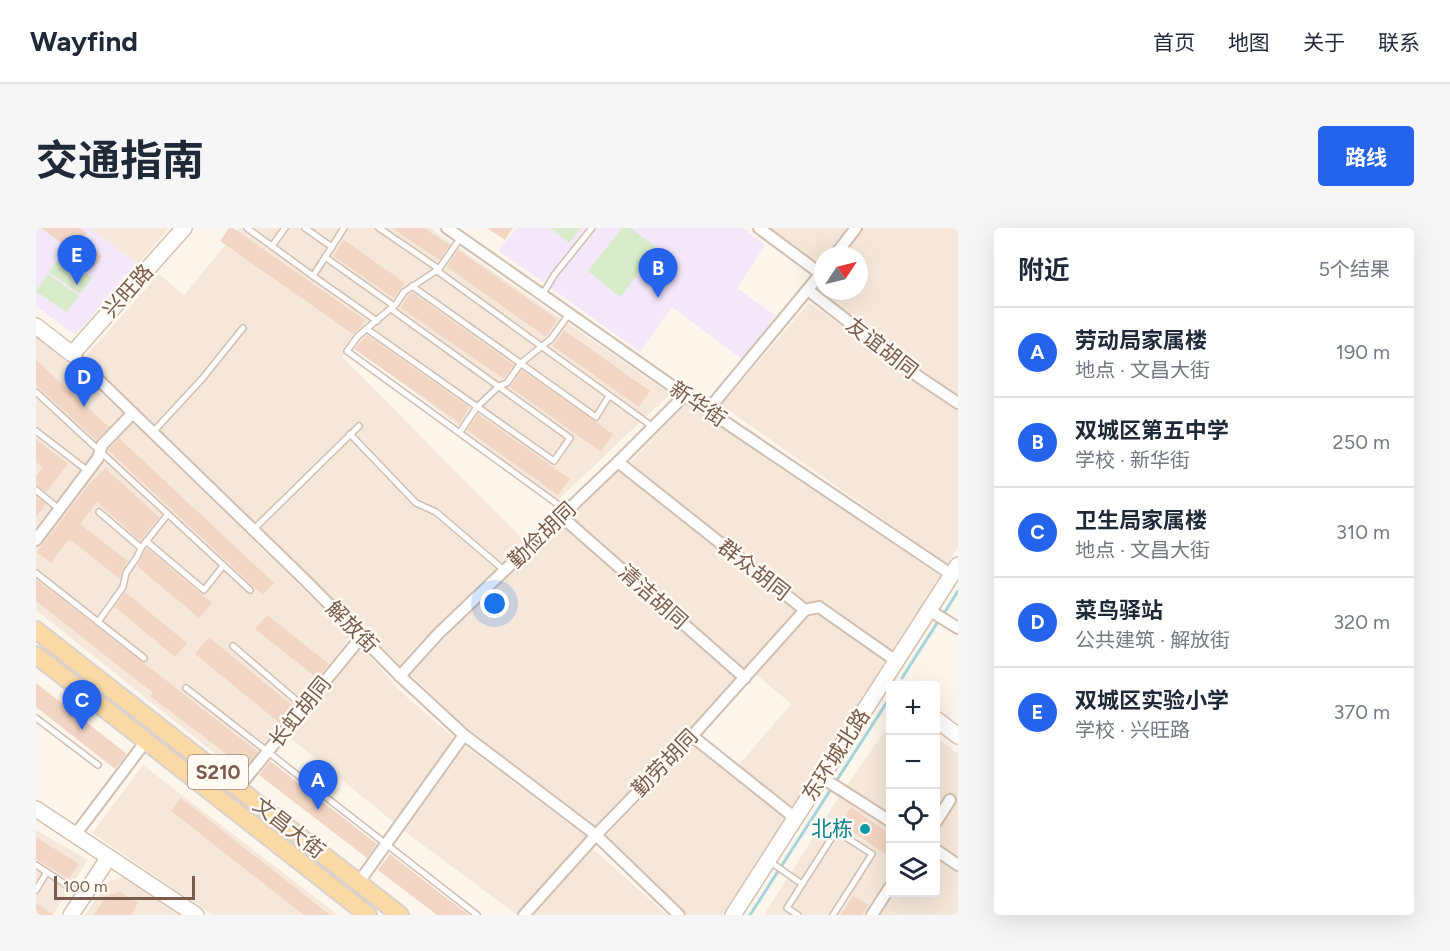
<!DOCTYPE html>
<html lang="zh">
<head>
<meta charset="utf-8">
<style>
  :root { --surface:#fff; --page:#f6f6f7; --text:#1f2937; --muted:#747a83; --line:#e0e1e3; --accent:#2563eb }
  body { margin:0; font-family:Figtree,"Noto Sans SC",sans-serif; background:var(--page); color:var(--text) }
  .controls { position:absolute; right:18px; bottom:18px; display:grid; overflow:hidden; border-radius:6px; box-shadow:0 6px 24px #0002 }
  .controls button { width:54px; height:54px; display:grid; place-items:center; padding:0; border:0; border-bottom:2px solid var(--line); background:var(--surface); color:var(--text); font:30px sans-serif }
  .compass { position:absolute; left:778px; top:18px; width:54px; height:54px; border-radius:50%; background:var(--surface); box-shadow:0 6px 24px #0002; rotate:55deg }
  .scale { position:absolute; left:18px; bottom:15px; width:141px; box-sizing:border-box; padding-left:6px; border:3px solid #7a5c4d; border-top:0; font-size:16px; line-height:21px; white-space:nowrap; color:#7a5c4d; -webkit-text-stroke:4px #fffaf3; paint-order:stroke }
  .you { position:absolute; left:459px; top:376px; width:21px; height:21px; margin:-15px; border:4px solid #fff; border-radius:50%; background:#1a73e8; box-shadow:0 0 0 9px #1a73e833 }
  .badge { display:grid; place-items:center; width:39px; height:39px; border-radius:50%; background:var(--accent); color:#fff; font-size:20px; font-weight:700 }
  .pin { position:absolute; translate:-50% -50px; filter:drop-shadow(0 2px 3px #0008) }
  .pin::after { content:''; position:absolute; top:32px; width:21px; height:18px; background:inherit; clip-path:polygon(0 0,100% 0,50% 100%) }
  .list { margin:0; padding:0; list-style:none }
  h2 { display:flex; justify-content:space-between; align-items:center; height:78px; margin:0; padding:0 24px; font-size:26px }
  h2 small { font-size:20px; font-weight:400; color:var(--muted) }
  .list li { display:grid; grid-template-columns:39px 1fr auto; gap:18px; align-items:center; box-sizing:border-box; height:90px; padding:0 24px; border-top:2px solid var(--line) }
  .list b { display:block; font-size:22px; white-space:nowrap }
  .list p { margin:0; font-size:20px; white-space:nowrap; color:var(--muted) }
  .list em { font-size:20px; font-style:normal; color:var(--muted) }
  .icon { flex:none; width:33px; height:33px; fill:none; stroke:currentColor; stroke-width:2; stroke-linecap:round; stroke-linejoin:round }
  .map { position:relative; flex:none; width:922px; height:687px; overflow:hidden; border-radius:6px }
  header { display:flex; align-items:center; gap:36px; box-sizing:border-box; height:84px; padding:0 30px; background:var(--surface); border-bottom:2px solid var(--line) }
  header strong { font-size:28px }
  nav { display:flex; gap:33px; margin-inline-start:auto; font-size:21px }
  .intro { display:flex; align-items:center; justify-content:space-between; box-sizing:border-box; height:144px; padding:0 36px }
  h1 { margin:0; font-size:42px }
  .button { padding:15px 27px; border-radius:6px; background:var(--accent); color:#fff; font-size:21px; font-weight:700 }
  main { display:flex; gap:36px; padding:0 36px }
  aside { flex:1; background:var(--surface); border-radius:6px; box-shadow:0 6px 24px #0002 }
  .map>svg:first-child { display:block }
</style>
</head>
<body>
<header>
<strong>Wayfind</strong>
<nav><a>首页</a><a>地图</a><a>关于</a><a>联系</a></nav>
</header>
<div class="intro"><h1>交通指南</h1><a class="button">路线</a></div>
<main>
<div class="map">
<svg width="922" height="687" viewBox="0 0 922 687">
  <rect width="100%" height="100%" fill="#fdf6ec"/>
  <g fill="#f5e8da">
    <polygon points="54,0 133,0 102,36"/>
    <polygon points="203,0 394,0 634,166 521,273 314,115 306,129 490,314 378,420 364,437 49,129 123,46 148,67"/>
    <polygon points="730,0 813,0 791,27 787,27 787,32 782,38"/>
    <polygon points="826,0 922,0 922,168 861,127 778,61 787,49 787,63 823,63 823,27 804,27"/>
    <polygon points="773,75 922,179 922,319 911,336 685,177"/>
    <polygon points="0,106 94,192 315,408 207,548 0,382"/>
    <polygon points="652,174 905,349 856,426 788,373 770,376 594,234"/>
    <polygon points="584,241 763,383 707,442 534,290"/>
    <polygon points="526,296 703,449 654,505 559,602 434,504 375,447 423,394"/>
    <polygon points="785,385 850,434 755,583 701,539 755,476 720,446 772,389"/>
    <polygon points="327,421 364,463 419,511 360,596 252,508 316,428"/>
    <polygon points="854,496 854,664 900,664 900,509 922,526 922,687 728,687 804,567"/>
    <polygon points="658,516 750,590 686,687 652,687 570,608"/>
    <polygon points="429,518 552,610 481,687 368,603"/>
    <polygon points="107,537 302,687 177,687 56,605"/>
    <polygon points="0,602 52,632 17,687 0,687"/>
    <polygon points="557,621 631,687 495,687"/>
    <polygon points="89,649 146,687 49,687 72,653"/>
  </g>
  <g fill="#f3e8fa">
    <polygon points="0,0 54,0 102,36 39,107 0,78"/>
    <polygon points="481,0 707,0 729,17 701,60 740,88 706,131 636,79 604,124 462,22"/>
  </g>
  <g fill="#d8ecc9">
    <polygon points="514,0 545,0 533,15"/>
    <polygon points="586,0 595,0 622,21 584,69 552,43"/>
    <polygon points="25,28 56,50 44,66 13,44"/>
    <polygon points="12,46 43,68 30,84 0,63"/>
  </g>
  <g fill="none" stroke-linecap="round" stroke-linejoin="round">
    <g stroke="#a5d3da" stroke-width="3">
      <polyline points="907,387 922,363"/>
      <polyline points="866,450 903,392"/>
      <polyline points="714,687 853,471"/>
    </g>
  </g>
  <g fill="#f3d5c3">
    <polygon points="5,0 44,0 51,5 45,12 66,28 58,39"/>
    <polygon points="193,0 197,0 329,92 324,100 317,106 184,13"/>
    <polygon points="356,0 388,0 414,17 403,32"/>
    <polygon points="451,0 477,0 469,12"/>
    <polygon points="308,12 369,55 358,70 297,28"/>
    <polygon points="422,22 521,91 511,108 510,109 411,39"/>
    <polygon points="376,64 478,137 468,151 365,80 372,68"/>
    <polygon points="528,102 614,163 603,179 517,118"/>
    <polygon points="331,107 433,179 424,195 318,121"/>
    <polygon points="0,132 73,199 60,212 0,157"/>
    <polygon points="486,142 577,206 565,224 474,159"/>
    <polygon points="442,186 534,251 522,267 431,202"/>
    <polygon points="83,210 238,355 227,367 72,222"/>
    <polygon points="0,211 32,236 10,264 0,257 0,248 7,239 0,234"/>
    <polygon points="69,240 123,289 104,313 61,274 44,296 92,333 83,350 33,311 15,335 1,324 50,260"/>
    <polygon points="0,268 10,276 0,289"/>
    <polygon points="111,320 176,375 163,390 101,338"/>
    <polygon points="0,351 222,524 209,540 114,468 117,465 0,373"/>
    <polygon points="89,364 151,415 139,429 79,379"/>
    <polygon points="231,387 293,436 281,450 219,401"/>
    <polygon points="173,409 258,479 245,496 159,426"/>
    <polygon points="0,455 91,526 79,541 0,479"/>
    <polygon points="234,533 341,616 331,630 223,547"/>
    <polygon points="145,570 294,687 268,687 135,583"/>
    <polygon points="815,579 855,607 855,630 804,595"/>
    <polygon points="0,609 43,636 33,651 0,631"/>
    <polygon points="354,626 400,662 433,687 401,687 342,642"/>
    <polygon points="84,664 102,675 95,687 58,687 70,668"/>
    <polygon points="817,668 833,677 826,687 805,687"/>
    <polygon points="0,675 18,687 0,687"/>
  </g>
  <g fill="none" stroke-linecap="round" stroke-linejoin="round">
    <defs>
      <g id="lane">
        <polyline points="211,0 277,48"/>
        <polyline points="269,0 296,19"/>
        <polyline points="308,0 277,48 341,93"/>
        <polyline points="343,0 403,41"/>
        <polyline points="425,9 403,41 368,64 360,76 322,108 311,123 531,283"/>
        <polyline points="236,18 249,0"/>
        <polyline points="289,29 358,78"/>
        <polyline points="400,42 617,199"/>
        <polyline points="376,58 560,189 573,168"/>
        <polyline points="506,67 519,46 556,0"/>
        <polyline points="331,101 518,233 534,210 355,81"/>
        <polyline points="0,164 214,362"/>
        <polyline points="0,203 52,243"/>
        <polyline points="117,204 166,151 207,100"/>
        <polyline points="424,204 441,179 463,158 471,155 485,135 515,111 533,86"/>
        <polyline points="314,206 380,275 400,284 469,343"/>
        <polyline points="0,262 23,281"/>
        <polyline points="63,284 105,320 132,286"/>
        <polyline points="217,302 323,198"/>
        <polyline points="110,313 168,362 187,338"/>
        <polyline points="0,345 108,430"/>
        <polyline points="62,394 87,359 90,345 101,329 105,320"/>
        <polyline points="197,418 268,479"/>
        <polyline points="150,460 441,687"/>
        <polyline points="0,490 62,537"/>
        <polyline points="733,633 766,656"/>
        <polyline points="0,637 46,667"/>
        <polyline points="0,662 11,644"/>
        <polyline points="762,687 751,680 800,603 836,626 797,687"/>
      </g>
      <g id="street">
        <polyline points="411,0 649,167 916,347"/>
        <polyline points="723,0 785,46"/>
        <polyline points="799,27 820,0"/>
        <polyline points="772,62 883,149 922,175"/>
        <polyline points="36,126 271,354 364,448 428,507 560,607 643,687"/>
        <polyline points="672,182 787,43"/>
        <polyline points="582,234 769,382 783,379 860,433"/>
        <polyline points="525,288 709,450"/>
        <polyline points="0,312 62,230 66,217 97,185"/>
        <polyline points="893,382 922,400"/>
        <polyline points="364,448 402,406 582,234 649,167"/>
        <polyline points="656,508 759,590"/>
        <polyline points="785,549 854,593"/>
        <polyline points="202,560 326,408"/>
        <polyline points="900,594 914,572"/>
        <polyline points="39,607 110,513"/>
        <polyline points="900,622 922,637"/>
        <polyline points="323,654 428,507"/>
        <polyline points="488,687 560,607 656,508 769,382"/>
        <polyline points="836,687 854,659"/>
      </g>
      <g id="secondary">
        <polyline points="0,98 36,126 148,0"/>
        <polyline points="900,491 922,508"/>
        <polyline points="0,581 160,687"/>
        <polyline points="35,687 73,629"/>
        <polyline points="697,687 922,337"/>
      </g>
      <g id="primary">
        <polyline points="0,402 364,687"/>
        <polyline points="0,427 332,687"/>
      </g>
    </defs>
    <use href="#lane" stroke="#d1beb0" stroke-width="8"/>
    <use href="#street" stroke="#d1beb0" stroke-width="14"/>
    <use href="#secondary" stroke="#d6c0b0" stroke-width="18"/>
    <use href="#primary" stroke="#dad1cd" stroke-width="20"/>
    <use href="#lane" stroke="#fff" stroke-width="5"/>
    <use href="#street" stroke="#fff" stroke-width="10"/>
    <use href="#secondary" stroke="#fff" stroke-width="15"/>
    <use href="#primary" stroke="#fbd9a5" stroke-width="16"/>
  </g>
  <circle fill="#0f9aa8" stroke="#fffaf3" stroke-width="2" cx="829" cy="601" r="6"/>
  <g text-anchor="middle" stroke-width="5" stroke-linejoin="round" paint-order="stroke">
    <rect fill="#fffaf3" stroke="#a28b7f" stroke-width="1.5" x="152" y="527" width="60" height="34" rx="4.5"/>
    <g font-size="20" font-weight="bold" fill="#7a5c4d">
      <text x="182" y="551">S210</text>
    </g>
    <g font-size="21" fill="#7a5c4d" stroke="#fffaf3">
      <text transform="translate(92 63) rotate(-48)" y="7">兴旺路</text>
      <text transform="translate(846 120) rotate(38)" y="7">友谊胡同</text>
      <text transform="translate(662 176) rotate(34)" y="7">新华街</text>
      <text transform="translate(506 307) rotate(-44)" y="7">勤俭胡同</text>
      <text transform="translate(718 342) rotate(38)" y="7">群众胡同</text>
      <text transform="translate(617 369) rotate(42)" y="7">清洁胡同</text>
      <text transform="translate(316 399) rotate(45)" y="7">解放街</text>
      <text transform="translate(264 484) rotate(-51)" y="7">长虹胡同</text>
      <text transform="translate(800 527) rotate(-57)" y="7">东环城北路</text>
      <text transform="translate(629 535) rotate(-46)" y="7">勤劳胡同</text>
      <text transform="translate(253 600) rotate(38)" y="7">文昌大街</text>
    </g>
    <g font-size="21" fill="#0d838f" stroke="#fffaf3" text-anchor="end">
      <text x="817" y="608">北栋</text>
    </g>
  </g>
</svg>
<div class="controls">
<button>+</button>
<button>−</button>
<button><svg class="icon" aria-label="locate" viewBox="0 0 24 24"><circle cx="12" cy="12" r="6"/><path d="M12 2v4M12 18v4M2 12h4M18 12h4"/></svg></button>
<button><svg class="icon" aria-label="layers" viewBox="0 0 24 24"><path d="M12 4l9 5-9 5-9-5zM3 14l9 5 9-5"/></svg></button>
</div>
<svg class="compass" viewBox="-18 -18 36 36"><path d="M0-13l5 13h-10z" fill="#e53935"/><path d="M0 13l5-13h-10z" fill="#747a83"/></svg>
<div class="scale">100 m</div>
<div class="you"></div>
<div class="pin badge" style="left:282px;top:582px">A</div>
<div class="pin badge" style="left:622px;top:70px">B</div>
<div class="pin badge" style="left:46px;top:502px">C</div>
<div class="pin badge" style="left:48px;top:179px">D</div>
<div class="pin badge" style="left:41px;top:57px">E</div>
</div>
<aside>
<h2>附近<small>5个结果</small></h2>
<ul class="list">
<li><span class="badge">A</span><div><b>劳动局家属楼</b><p>地点 · 文昌大街</p></div><em>190 m</em></li>
<li><span class="badge">B</span><div><b>双城区第五中学</b><p>学校 · 新华街</p></div><em>250 m</em></li>
<li><span class="badge">C</span><div><b>卫生局家属楼</b><p>地点 · 文昌大街</p></div><em>310 m</em></li>
<li><span class="badge">D</span><div><b>菜鸟驿站</b><p>公共建筑 · 解放街</p></div><em>320 m</em></li>
<li><span class="badge">E</span><div><b>双城区实验小学</b><p>学校 · 兴旺路</p></div><em>370 m</em></li>
</ul>
</aside>
</main>
</body>
</html>
